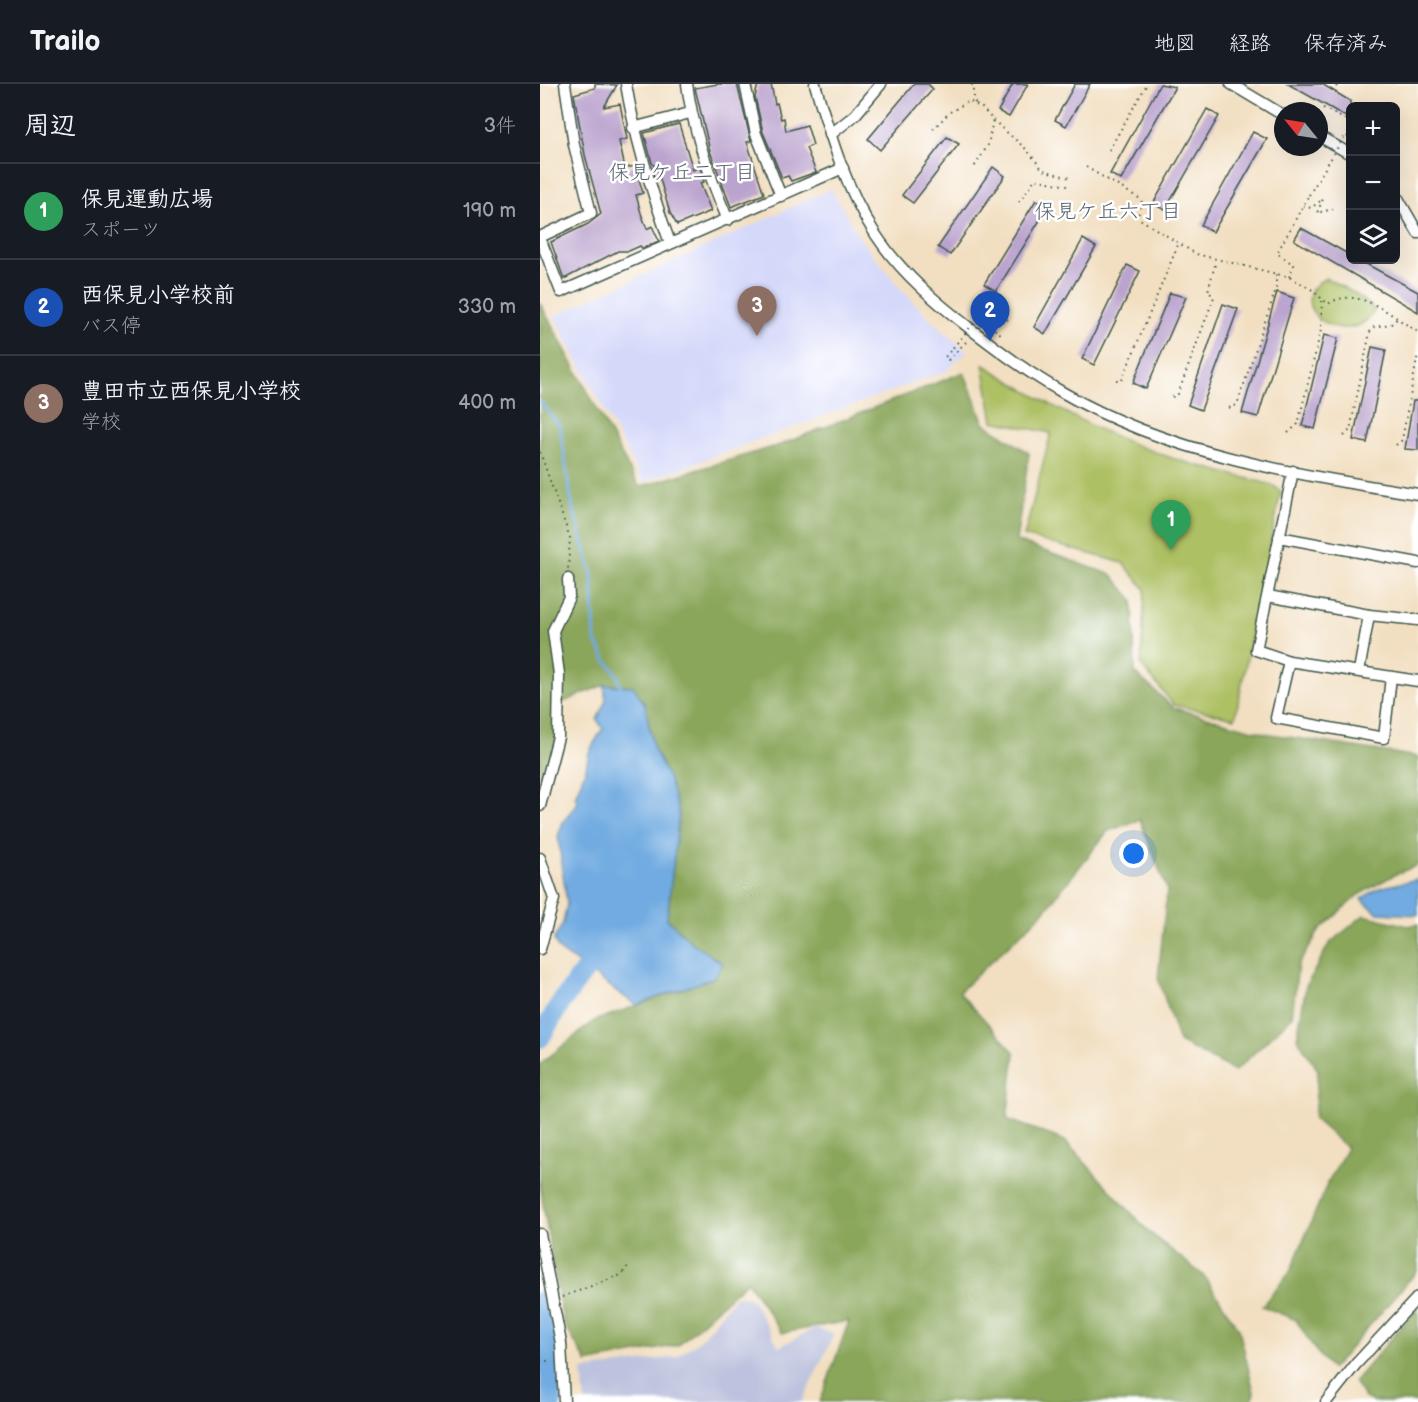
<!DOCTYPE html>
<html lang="ja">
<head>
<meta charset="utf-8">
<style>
  :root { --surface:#171b24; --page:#242831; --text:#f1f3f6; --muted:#9ea1a6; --line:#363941; --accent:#ea580c }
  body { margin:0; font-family:"Balsamiq Sans","Klee One",sans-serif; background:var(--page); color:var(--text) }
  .controls { position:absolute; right:18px; top:18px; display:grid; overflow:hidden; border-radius:9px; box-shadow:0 6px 24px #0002 }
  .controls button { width:54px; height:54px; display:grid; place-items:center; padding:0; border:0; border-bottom:2px solid var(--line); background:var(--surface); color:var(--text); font:30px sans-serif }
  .compass { position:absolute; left:734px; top:18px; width:54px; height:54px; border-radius:50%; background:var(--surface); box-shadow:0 6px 24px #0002; rotate:300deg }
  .you { position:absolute; left:594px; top:770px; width:21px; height:21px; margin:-15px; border:4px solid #fff; border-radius:50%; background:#1a73e8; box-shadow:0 0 0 9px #1a73e833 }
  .badge { display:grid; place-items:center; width:39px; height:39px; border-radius:50%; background:var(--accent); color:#fff; font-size:20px; font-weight:700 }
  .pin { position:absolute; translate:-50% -50px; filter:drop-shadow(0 2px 3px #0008) }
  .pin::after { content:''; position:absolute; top:32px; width:21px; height:18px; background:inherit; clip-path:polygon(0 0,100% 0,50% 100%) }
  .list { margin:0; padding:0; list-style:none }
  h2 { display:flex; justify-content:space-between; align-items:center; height:78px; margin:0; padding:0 24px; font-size:26px }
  h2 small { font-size:20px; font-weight:400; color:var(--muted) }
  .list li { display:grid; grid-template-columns:39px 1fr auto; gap:18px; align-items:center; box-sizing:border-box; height:96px; padding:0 24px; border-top:2px solid var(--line) }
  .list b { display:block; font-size:22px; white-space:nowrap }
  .list p { margin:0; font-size:20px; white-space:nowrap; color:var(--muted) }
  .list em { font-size:20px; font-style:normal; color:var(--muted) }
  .icon { flex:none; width:33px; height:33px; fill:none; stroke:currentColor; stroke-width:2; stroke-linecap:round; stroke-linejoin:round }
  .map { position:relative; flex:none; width:878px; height:1318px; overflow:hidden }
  header { display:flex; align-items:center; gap:36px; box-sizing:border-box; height:84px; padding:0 30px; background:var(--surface); border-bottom:2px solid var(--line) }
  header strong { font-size:28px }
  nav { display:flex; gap:33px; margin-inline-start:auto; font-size:21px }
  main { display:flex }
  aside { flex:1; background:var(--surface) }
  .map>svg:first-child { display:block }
</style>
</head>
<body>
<header>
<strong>Trailo</strong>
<nav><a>地図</a><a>経路</a><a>保存済み</a></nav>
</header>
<main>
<aside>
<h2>周辺<small>3件</small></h2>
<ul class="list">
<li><span class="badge" style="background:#2e9e5b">1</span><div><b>保見運動広場</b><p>スポーツ</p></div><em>190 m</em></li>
<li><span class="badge" style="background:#1a4fb4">2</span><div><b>西保見小学校前</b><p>バス停</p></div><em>330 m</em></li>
<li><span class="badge" style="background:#8d6e63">3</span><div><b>豊田市立西保見小学校</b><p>学校</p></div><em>400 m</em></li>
</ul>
</aside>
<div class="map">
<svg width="878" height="1318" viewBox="0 0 878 1318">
  <rect width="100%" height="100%" fill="#fff"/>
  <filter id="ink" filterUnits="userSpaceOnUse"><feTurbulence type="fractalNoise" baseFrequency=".0167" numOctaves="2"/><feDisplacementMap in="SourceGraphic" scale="12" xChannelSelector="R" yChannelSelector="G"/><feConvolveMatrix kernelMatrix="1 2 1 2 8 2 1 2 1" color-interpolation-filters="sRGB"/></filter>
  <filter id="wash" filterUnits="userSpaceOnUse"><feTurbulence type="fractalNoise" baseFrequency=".008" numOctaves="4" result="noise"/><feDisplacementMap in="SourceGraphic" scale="24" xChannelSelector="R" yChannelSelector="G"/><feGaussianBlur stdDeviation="1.35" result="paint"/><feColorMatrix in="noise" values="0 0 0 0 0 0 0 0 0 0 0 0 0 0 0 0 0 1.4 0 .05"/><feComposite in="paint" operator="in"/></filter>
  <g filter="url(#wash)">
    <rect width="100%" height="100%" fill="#f2dfc1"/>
    <polygon fill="#d4d8f9" points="291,105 320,155 359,203 392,237 427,268 406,287 103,398 14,232"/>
    <polygon fill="#bdc3de" points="196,1212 211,1214 239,1263 275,1244 294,1250 262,1318 45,1318 42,1286 136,1273 160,1256"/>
    <g fill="#adc064" stroke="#667e4c" stroke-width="1.5">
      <path d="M786,194L816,210L835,226C808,271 737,221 786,194Z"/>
      <path d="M443,280C501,317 560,350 626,372C661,384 697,391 732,401L741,407L695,634L634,621L601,581L605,505L583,479L484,452L511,349L453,337Z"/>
    </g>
    <g fill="#8aa65a" stroke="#547247" stroke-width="1.5">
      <polygon points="0,219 99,403 240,361 424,288 444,339 489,369 476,457 572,491 593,516 595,589 634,624 724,649 878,673 878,781 854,791 818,811 779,847 758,881 752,933 695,987 639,958 618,894 627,806 600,736 568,747 503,829 419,908 475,969 467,1035 525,1057 609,1148 664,1192 699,1245 714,1308 712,1318 280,1318 309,1237 242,1249 207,1197 138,1261 47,1279 23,1238 3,1121 0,1100 0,980 54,937 173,894 183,880 151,858 127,835 139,729 129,696 113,663 105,620 93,602 64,601 16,621 17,653 0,709"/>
      <polygon points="824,831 868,842 878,840 878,1186 792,1285 776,1267 756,1236 722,1222 750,1188 788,1098 807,1064 774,1035 778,986 757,954 766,902 789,860"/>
      <polygon points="878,1223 878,1318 833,1318 825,1314 814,1298"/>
    </g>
    <g fill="#71abe1" stroke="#48748a" stroke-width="1.5">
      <polygon points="64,601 93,602 105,620 113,663 129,696 139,729 127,835 151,858 183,880 173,894 96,921 18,865 14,855 23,839 27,820 18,752 23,738 38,718 35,713 46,684 49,668 63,644 57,636 66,616"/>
      <polygon points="878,795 878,831 838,829 821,815 839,804"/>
    </g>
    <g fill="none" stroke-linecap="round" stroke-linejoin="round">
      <polyline stroke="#71abe1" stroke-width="3" points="0,317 20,343 32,421 52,490 55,556 65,575 77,590 81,605"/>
      <g stroke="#71abe1" stroke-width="20">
        <polyline points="0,954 22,917 46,885"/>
        <polyline points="0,1217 5,1225 12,1318"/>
      </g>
    </g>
    <g id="blocks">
      <g fill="#baa3ce">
        <polygon points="55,0 77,1 64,23 80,20 87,55 79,57 85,84 95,82 103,109 96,111 101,129 107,145 112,142 119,157 102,164 100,162 89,167 78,167 24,195 11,158 48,140 61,130 45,71 34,10 55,4"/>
        <polygon points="178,0 197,0 211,57 207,58 224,110 191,123 170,67 155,4"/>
        <polygon points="218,0 231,0 235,20 237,19 241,35 244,34 246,47 267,41 273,61 266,64 276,88 251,97 248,92 242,94 223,48 215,13"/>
        <polygon points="374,0 388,0 393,5 340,66 328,55"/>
        <polygon points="473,0 488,0 469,33 458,27"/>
        <polygon points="535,0 550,0 526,42 515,36"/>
        <polygon points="620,0 635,3 581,96 570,90"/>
        <polygon points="748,0 782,0 810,17 810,35"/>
        <polygon points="667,25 679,32 625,126 613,120"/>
        <polygon points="139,40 153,86 160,83 164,98 160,99 171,127 137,141 130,129 117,85 112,79 104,49"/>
        <polygon points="713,48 727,55 673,148 661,141"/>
        <polygon points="407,53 419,60 373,119 362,111"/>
        <polygon points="453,83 465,92 410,171 398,163"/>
        <polygon points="496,116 508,123 456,207 444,200"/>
        <polygon points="761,144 810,171 810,176 819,176 878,208 878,228 754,156"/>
        <polygon points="543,155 556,163 505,250 494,243"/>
        <polygon points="587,181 600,187 554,281 542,275"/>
        <polygon points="737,208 754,214 718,333 702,329"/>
        <polygon points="630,209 646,213 606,305 593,299"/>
        <polygon points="683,220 698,225 661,326 648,321"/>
        <polygon points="784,251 798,254 775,345 762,342"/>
        <polygon points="832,263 846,266 827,359 813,356"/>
        <polygon points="873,317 878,317 878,366 865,365"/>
      </g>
    </g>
  </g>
  <g filter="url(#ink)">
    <use href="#blocks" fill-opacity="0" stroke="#3f5549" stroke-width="1.5"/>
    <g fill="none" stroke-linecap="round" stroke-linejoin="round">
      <defs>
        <g id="minor">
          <path d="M86,0C95,55 111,106 130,159"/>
          <path d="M147,0C153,47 169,92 188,136"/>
          <polyline points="205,0 216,50 241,112"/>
          <path d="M275,0C290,51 306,106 336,151C361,189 397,219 432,246C461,268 490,290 522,308C628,370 758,391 878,410"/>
          <polyline points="691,0 743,31"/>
          <polyline points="93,44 150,29"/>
          <polyline points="290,51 315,31 341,0"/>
          <polyline points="779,52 810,70"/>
          <polyline points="856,111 878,149"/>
          <polyline points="0,153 51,129 34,61 25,0"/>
          <polyline points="0,154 21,208 303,84"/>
          <polyline points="753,387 716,566 749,577 878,597"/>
          <polyline points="739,453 878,479"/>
          <polyline points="728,512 829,531 878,536"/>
          <polyline points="749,577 736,634 844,654 851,593"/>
          <polyline points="819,587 829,531"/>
          <polyline points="0,722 18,653 19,590 13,547 29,513 28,495"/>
          <polyline points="0,774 14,815 0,865"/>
          <polyline points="0,1150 21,1259 24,1318"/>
          <polyline points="786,1318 816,1280 878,1213"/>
        </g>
      </defs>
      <use href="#minor" stroke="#3f5549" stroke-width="13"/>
      <g stroke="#3f5549" stroke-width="2" stroke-dasharray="1.5 4.5" stroke-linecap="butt">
        <polyline points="432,0 435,20"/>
        <polyline points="796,3 798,0"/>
        <polyline points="783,24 810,38"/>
        <polyline points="453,36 487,66 503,86 530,94"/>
        <polyline points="810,43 807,47 810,48"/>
        <polyline points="393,45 410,28 429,17 442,24 453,36 448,61 433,85"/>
        <polyline points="569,66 607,0"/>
        <path d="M546,83L602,116L599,129L595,132L656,170L749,193L771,205L788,220C818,200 853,233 878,248"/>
        <polyline points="479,118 495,95 527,102"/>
        <polyline points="763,122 771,124 783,115 777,129 793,125"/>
        <polyline points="749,193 754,181 737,169 769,111"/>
        <polyline points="462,232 468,236"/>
        <polyline points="576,296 582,296 638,161"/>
        <polyline points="632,313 638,310 674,213 668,207 676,177"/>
        <polyline points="689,324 697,321 736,205 736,189"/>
        <polyline points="748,349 758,340 781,246 782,217"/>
        <polyline points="804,352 810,346 830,248 834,243 851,240 857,235"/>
        <polyline points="856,361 862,356 878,270"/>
        <polyline points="0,368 30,454 28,486"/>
        <polyline points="22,1213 81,1191 89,1181"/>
        <polyline points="0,1277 12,1277"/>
      </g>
      <use href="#minor" stroke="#fff" stroke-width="10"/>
      <g stroke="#3f5549" stroke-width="2" stroke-dasharray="1.5 4.5" stroke-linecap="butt">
        <polyline points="769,111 805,51 810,54"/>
        <polyline points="426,258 408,276 405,273 439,233 462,251"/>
      </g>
    </g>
  </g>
  <g text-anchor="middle" stroke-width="5" stroke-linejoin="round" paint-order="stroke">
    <g font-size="21" fill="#55616a" stroke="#fff">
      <text x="142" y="95">保見ケ丘二丁目</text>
      <text x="568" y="134">保見ケ丘六丁目</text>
    </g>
  </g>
</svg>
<div class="controls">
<button>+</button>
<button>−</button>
<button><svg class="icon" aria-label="layers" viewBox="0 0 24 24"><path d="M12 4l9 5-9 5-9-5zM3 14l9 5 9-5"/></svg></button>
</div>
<svg class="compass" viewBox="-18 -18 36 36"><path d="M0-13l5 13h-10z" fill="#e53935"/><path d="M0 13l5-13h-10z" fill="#9ea1a6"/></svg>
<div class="you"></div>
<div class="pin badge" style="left:631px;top:466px;background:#2e9e5b">1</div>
<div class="pin badge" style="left:450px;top:257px;background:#1a4fb4">2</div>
<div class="pin badge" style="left:217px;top:252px;background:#8d6e63">3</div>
</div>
</main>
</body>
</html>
